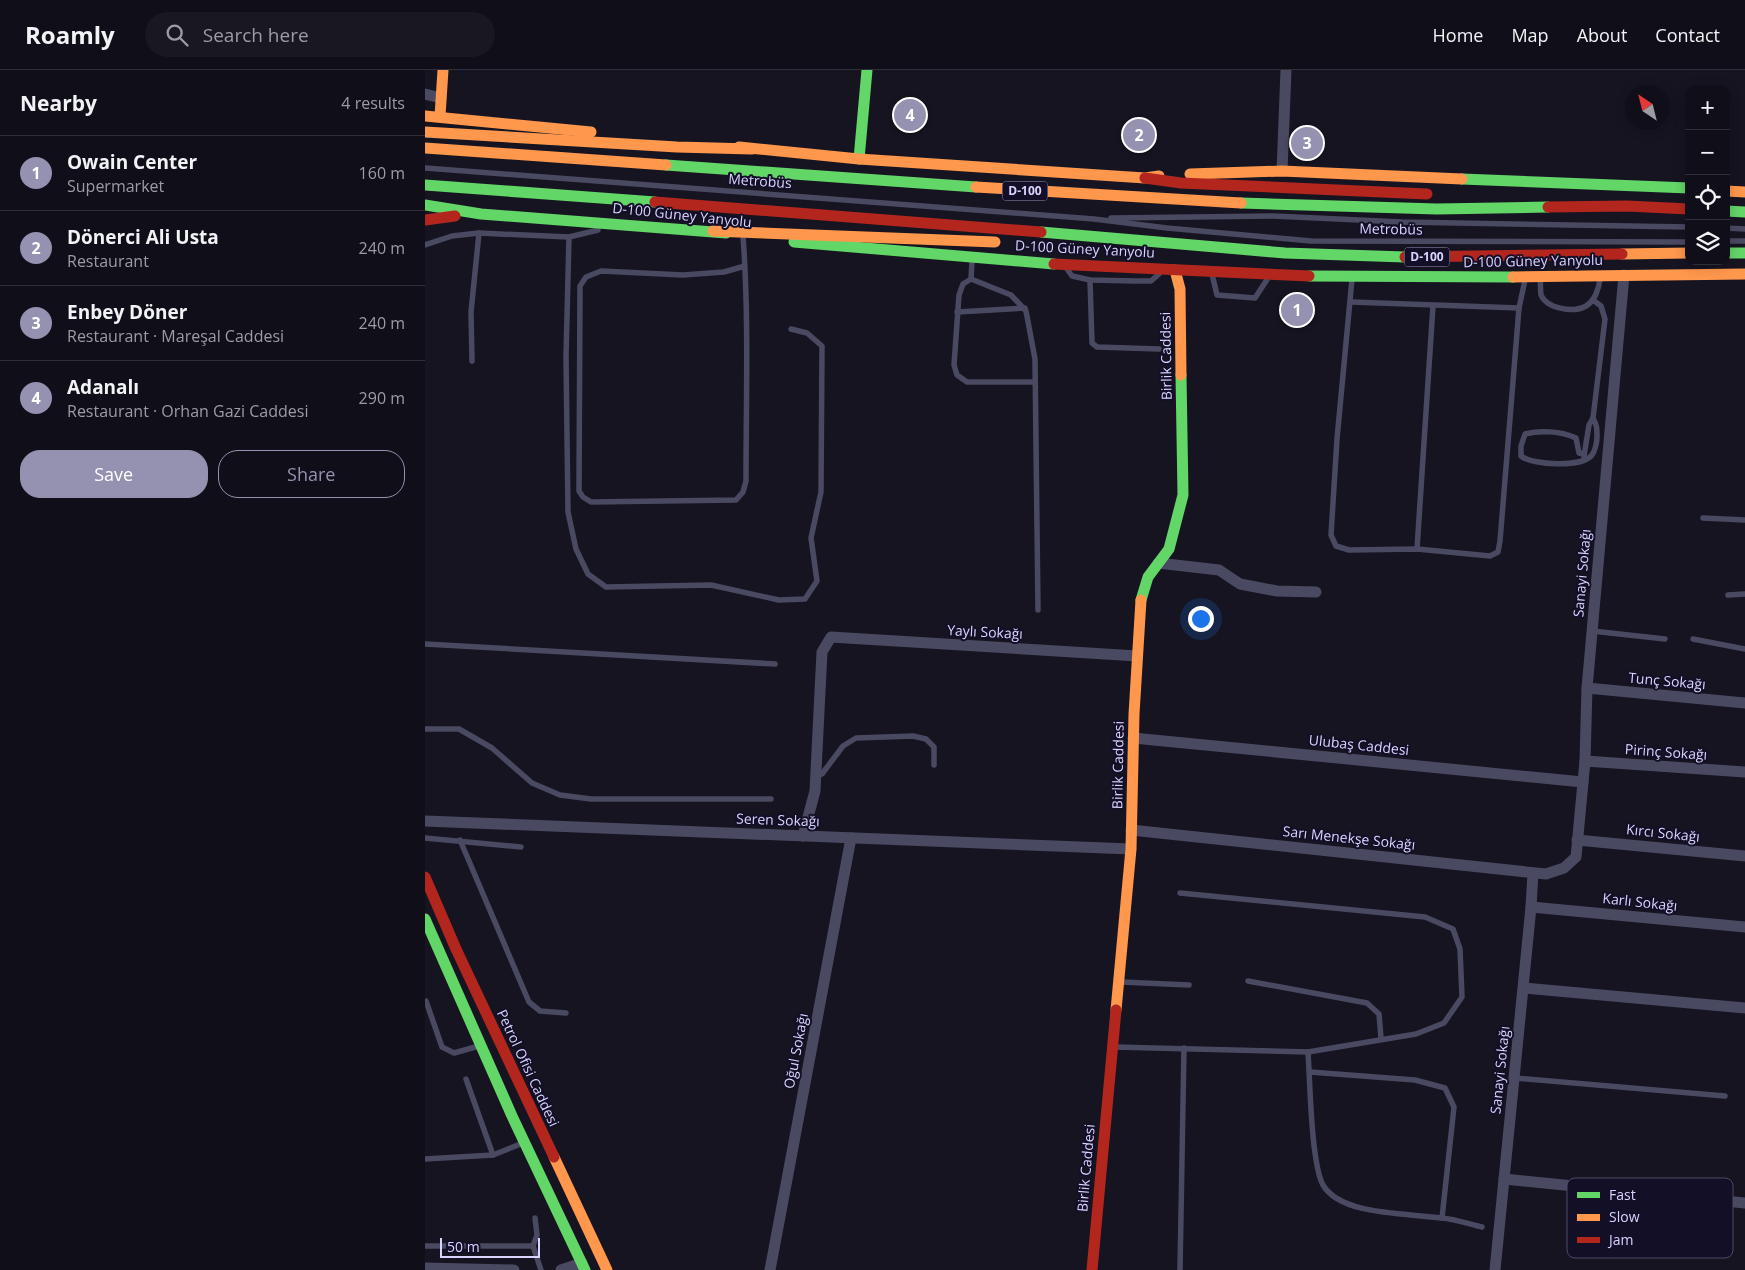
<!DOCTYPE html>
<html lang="en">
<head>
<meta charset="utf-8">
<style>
  :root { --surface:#100f19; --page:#191822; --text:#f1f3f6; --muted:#9c9ca2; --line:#302f38; --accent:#9591b1 }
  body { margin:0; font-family:"Open Sans",sans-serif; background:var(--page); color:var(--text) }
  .controls { position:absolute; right:15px; top:15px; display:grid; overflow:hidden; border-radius:10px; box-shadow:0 2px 12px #0003 }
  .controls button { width:45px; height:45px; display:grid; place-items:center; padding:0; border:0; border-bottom:1px solid var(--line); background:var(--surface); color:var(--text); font:25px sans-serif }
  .compass { position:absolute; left:1200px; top:15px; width:45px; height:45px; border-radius:50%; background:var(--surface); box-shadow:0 2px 12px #0003; rotate:325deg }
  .scale { position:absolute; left:15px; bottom:12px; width:100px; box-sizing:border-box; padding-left:5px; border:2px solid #d9d4ff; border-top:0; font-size:14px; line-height:18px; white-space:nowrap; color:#d9d4ff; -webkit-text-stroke:4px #130f26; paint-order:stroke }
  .you { position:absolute; left:775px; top:548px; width:18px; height:18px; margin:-12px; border:4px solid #fff; border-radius:50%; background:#1a73e8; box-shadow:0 0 0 8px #1a73e833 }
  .badge { display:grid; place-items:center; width:32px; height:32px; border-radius:50%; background:var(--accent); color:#fff; font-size:16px; font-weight:700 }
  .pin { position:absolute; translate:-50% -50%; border:2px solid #fff; box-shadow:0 1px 5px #0006 }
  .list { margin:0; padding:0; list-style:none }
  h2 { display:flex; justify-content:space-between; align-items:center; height:65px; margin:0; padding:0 20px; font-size:21px }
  h2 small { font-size:16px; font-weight:400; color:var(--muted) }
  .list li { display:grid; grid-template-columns:32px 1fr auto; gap:15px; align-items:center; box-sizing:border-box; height:75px; padding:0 20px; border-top:1px solid var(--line) }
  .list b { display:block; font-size:19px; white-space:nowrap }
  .list p { margin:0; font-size:16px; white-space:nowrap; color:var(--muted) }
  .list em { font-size:16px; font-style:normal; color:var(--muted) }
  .actions { display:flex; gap:10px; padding:15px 20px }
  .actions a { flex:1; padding:11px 0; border:1px solid var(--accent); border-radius:20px; text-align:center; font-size:18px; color:var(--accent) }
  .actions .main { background:var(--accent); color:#fff }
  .icon { flex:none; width:28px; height:28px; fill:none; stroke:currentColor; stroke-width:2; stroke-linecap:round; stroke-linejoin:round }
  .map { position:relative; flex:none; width:1320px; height:1200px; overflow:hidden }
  header { display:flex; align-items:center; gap:30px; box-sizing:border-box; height:70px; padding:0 25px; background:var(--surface); border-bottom:1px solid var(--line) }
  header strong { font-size:24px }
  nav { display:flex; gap:28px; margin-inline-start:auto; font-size:18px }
  .search { width:350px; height:45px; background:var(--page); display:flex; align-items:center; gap:12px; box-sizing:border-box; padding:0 18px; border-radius:28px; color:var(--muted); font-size:19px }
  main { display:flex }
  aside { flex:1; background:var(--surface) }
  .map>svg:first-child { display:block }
</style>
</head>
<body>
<header>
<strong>Roamly</strong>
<div class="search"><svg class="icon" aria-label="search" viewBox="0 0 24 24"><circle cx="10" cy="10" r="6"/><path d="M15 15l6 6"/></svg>Search here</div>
<nav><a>Home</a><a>Map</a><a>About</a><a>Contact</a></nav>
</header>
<main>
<aside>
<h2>Nearby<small>4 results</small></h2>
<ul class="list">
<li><span class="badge">1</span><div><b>Owain Center</b><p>Supermarket</p></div><em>160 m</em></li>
<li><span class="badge">2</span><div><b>Dönerci Ali Usta</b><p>Restaurant</p></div><em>240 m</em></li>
<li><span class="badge">3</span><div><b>Enbey Döner</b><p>Restaurant · Mareşal Caddesi</p></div><em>240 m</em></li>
<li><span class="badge">4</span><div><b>Adanalı</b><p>Restaurant · Orhan Gazi Caddesi</p></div><em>290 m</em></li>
</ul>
<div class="actions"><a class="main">Save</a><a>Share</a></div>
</aside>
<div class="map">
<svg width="1320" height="1200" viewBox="0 0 1320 1200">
  <rect width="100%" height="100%" fill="#161421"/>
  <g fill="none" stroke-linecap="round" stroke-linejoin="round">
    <g stroke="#4a4962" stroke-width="5.5">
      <polyline points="0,98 669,149 742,158 886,171 1264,172"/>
      <polyline points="686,148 848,146 977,152 1264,157"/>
      <polyline points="1301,158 1320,159"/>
      <path d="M318,166C324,247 321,330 321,411L318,422L311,430L166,432L158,427L154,421L155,216L161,207L176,201L258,205L299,202L320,196"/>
      <polyline points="144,167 141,287 143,442 151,479 163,504 181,517 286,515 354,530 380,529 392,511 386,468 396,422 397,276 382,263 366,259"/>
      <polyline points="1301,171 1320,171"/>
      <polyline points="0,175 27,166 54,163 144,167 173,160"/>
      <polyline points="547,191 546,209 586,225 601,241 610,289 613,540"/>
      <polyline points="642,199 647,206 665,210 711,211 726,211 734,204"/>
      <polyline points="787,204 792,225 830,228 843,208"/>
      <polyline points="546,209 538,214 534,225 529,295 532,305 542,312 610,312"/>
      <polyline points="927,209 912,369 906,465 911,476 924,480 992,479 1065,486 1073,482 1075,471 1094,238 1100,210"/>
      <path d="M1115,209C1116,213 1115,220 1116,225C1122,239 1149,243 1161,236C1170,231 1174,218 1175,209"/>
      <polyline points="665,210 667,273 672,277 734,279"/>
      <polyline points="926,232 1094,238"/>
      <polyline points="532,242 600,238"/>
      <polyline points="47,291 46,242 54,163"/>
      <path d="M1159,384L1154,383L1151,368C1136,361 1115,360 1100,364L1096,376V386C1107,395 1157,398 1167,385C1170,381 1172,372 1172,367C1172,359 1172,355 1168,348"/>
      <polyline points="1159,386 1164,355 1168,348 1180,249 1176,236 1168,230"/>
      <polyline points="1278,448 1320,450"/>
      <polyline points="992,479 1008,236"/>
      <polyline points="1303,525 1320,524"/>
      <polyline points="1167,561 1240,569"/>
      <polyline points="1268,569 1320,579"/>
      <polyline points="0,574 350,594"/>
      <polyline points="0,659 34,659 67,678 107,713 135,725 166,729 346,729"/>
      <polyline points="391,706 397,704 418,676 431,668 488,666 501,669 509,677 509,695"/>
      <polyline points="0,768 96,777"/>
      <polyline points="35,770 104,932 115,941 141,943"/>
      <polyline points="823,911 942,933 954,944 956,968"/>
      <polyline points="696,912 764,915"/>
      <polyline points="1,931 17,977 29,983 54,976"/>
      <polyline points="689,977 883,982 991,964 1019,953 1037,927 1035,879 1028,859 1000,847 755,823"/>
      <path d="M883,982C885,1010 886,1093 898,1115C916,1146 984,1143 1016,1148C1030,1149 1044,1154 1057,1157"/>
      <polyline points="885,1002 990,1010 1020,1018 1029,1037 1017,1148"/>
      <polyline points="1089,1008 1300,1026"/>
      <polyline points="41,1009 68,1085"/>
      <polyline points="0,1089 68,1085 98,1073"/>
      <polyline points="0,1176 108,1176 112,1165 110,1148"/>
      <polyline points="108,1176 116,1200"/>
      <polyline points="755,1200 759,978"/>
    </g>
    <g stroke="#4a4962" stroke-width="11">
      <polyline points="0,24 16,28"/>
      <polyline points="857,101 861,0"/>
      <polyline points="733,493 794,500 815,514 852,521 891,522"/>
      <polyline points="1162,618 1320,633"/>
      <polyline points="708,668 1158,712"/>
      <polyline points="1160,691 1320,702"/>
      <polyline points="0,751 706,779"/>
      <polyline points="706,760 1121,804 1139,798 1151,787 1160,691 1162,618 1199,205"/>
      <polyline points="378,766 390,721 397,582 406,567 712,586"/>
      <polyline points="1152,770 1320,786"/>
      <polyline points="1106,837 1320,857"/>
      <polyline points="1099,918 1320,938"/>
      <polyline points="1079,1109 1320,1133"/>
      <polyline points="0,1198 89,1200"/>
      <polyline points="136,1200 157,1193"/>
      <polyline points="345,1200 426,768"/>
      <polyline points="1070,1200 1106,837 1108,803"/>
    </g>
    <g stroke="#63d668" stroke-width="11">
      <polyline points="434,89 442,0"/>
      <polyline points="241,95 551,117"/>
      <polyline points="1037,109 1264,118"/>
      <polyline points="0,115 230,132"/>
      <polyline points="816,133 1012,139 1123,137"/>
      <polyline points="0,135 56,144 301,163"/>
      <polyline points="1301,141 1320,142"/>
      <polyline points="616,162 860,183 980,187"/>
      <polyline points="369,172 629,194"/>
      <polyline points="1301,183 1320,183"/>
      <polyline points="884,206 1088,207"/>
      <polyline points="716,530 723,507 744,479 758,425 756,305"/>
      <polyline points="0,849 87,1046 160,1200"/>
    </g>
    <g stroke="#ff974d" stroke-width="11">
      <polyline points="0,46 166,62"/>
      <polyline points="15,46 18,0"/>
      <polyline points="0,62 252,77 327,79"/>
      <polyline points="314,77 434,89 720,108 734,106"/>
      <polyline points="0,78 241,95"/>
      <polyline points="765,104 857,101 1037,109"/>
      <polyline points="551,117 816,133"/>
      <polyline points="1301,121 1320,122"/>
      <polyline points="288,161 570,172"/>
      <polyline points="1197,184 1264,183"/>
      <polyline points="750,200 755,219 756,305"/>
      <polyline points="1088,207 1320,204"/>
      <polyline points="691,940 706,779 709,644 716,530"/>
      <polyline points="129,1087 182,1200"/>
    </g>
    <g stroke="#b3261e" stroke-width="11">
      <polyline points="720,108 756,113 1002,124"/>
      <polyline points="230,132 616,162"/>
      <polyline points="1123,137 1202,136 1264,139"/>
      <polyline points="0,150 30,146"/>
      <polyline points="980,187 1197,184"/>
      <polyline points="629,194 884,206"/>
      <polyline points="0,807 31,879 129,1087"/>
      <polyline points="667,1200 691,940"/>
    </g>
  </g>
  <g text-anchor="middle" stroke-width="4" stroke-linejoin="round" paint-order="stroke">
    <g fill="#130f26" stroke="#9e99be" stroke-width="1">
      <rect x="577.5" y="111.5" width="45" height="19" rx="4"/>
      <rect x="979.5" y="177.5" width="45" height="19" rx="4"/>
    </g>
    <g font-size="12" font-weight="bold" fill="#d9d4ff">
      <text x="600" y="125">D-100</text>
      <text x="1002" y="191">D-100</text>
    </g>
    <g font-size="14" fill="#d9d4ff" stroke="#130f26">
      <text transform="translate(335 111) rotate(4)" y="5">Metrobüs</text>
      <text transform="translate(257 145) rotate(6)" y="5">D-100 Güney Yanyolu</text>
      <text transform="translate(966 159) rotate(1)" y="5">Metrobüs</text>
      <text transform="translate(660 179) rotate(3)" y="5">D-100 Güney Yanyolu</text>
      <text transform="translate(1108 191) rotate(-1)" y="5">D-100 Güney Yanyolu</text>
      <text transform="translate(741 286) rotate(-91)" y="5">Birlik Caddesi</text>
      <text transform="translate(1157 503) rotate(-85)" y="5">Sanayi Sokağı</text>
      <text transform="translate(560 562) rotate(3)" y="5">Yaylı Sokağı</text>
      <text transform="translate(1242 611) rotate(5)" y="5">Tunç Sokağı</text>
      <text transform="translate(934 675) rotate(6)" y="5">Ulubaş Caddesi</text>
      <text transform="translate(1241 682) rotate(4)" y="5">Pirinç Sokağı</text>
      <text transform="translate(693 695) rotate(-89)" y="5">Birlik Caddesi</text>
      <text transform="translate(353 750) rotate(2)" y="5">Seren Sokağı</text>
      <text transform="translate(1238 763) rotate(6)" y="5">Kırcı Sokağı</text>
      <text transform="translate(924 768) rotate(6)" y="5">Sarı Menekşe Sokağı</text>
      <text transform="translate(1215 832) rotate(6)" y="5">Karlı Sokağı</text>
      <text transform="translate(371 981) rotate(-79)" y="5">Oğul Sokağı</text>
      <text transform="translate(103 998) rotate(65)" y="5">Petrol Ofisi Caddesi</text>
      <text transform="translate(1075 1000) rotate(-84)" y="5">Sanayi Sokağı</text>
      <text transform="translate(661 1098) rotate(-85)" y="5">Birlik Caddesi</text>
    </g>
  </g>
  <rect x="1142" y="1108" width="166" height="80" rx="8" fill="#130f26" stroke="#4e4a67" stroke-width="1"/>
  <rect x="1152" y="1122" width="23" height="6" fill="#63d668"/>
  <rect x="1152" y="1144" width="23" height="7" fill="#ff974d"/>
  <rect x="1152" y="1167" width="23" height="6" fill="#b3261e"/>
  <g font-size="14" fill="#d9d4ff">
    <text x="1184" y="1130">Fast</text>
    <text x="1184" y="1152">Slow</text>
    <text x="1184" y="1175">Jam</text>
  </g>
</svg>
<div class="controls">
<button>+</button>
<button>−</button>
<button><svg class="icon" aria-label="locate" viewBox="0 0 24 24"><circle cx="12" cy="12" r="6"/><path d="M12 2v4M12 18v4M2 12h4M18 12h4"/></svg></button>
<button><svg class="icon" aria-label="layers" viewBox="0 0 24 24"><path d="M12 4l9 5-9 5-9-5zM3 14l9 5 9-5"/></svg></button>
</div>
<svg class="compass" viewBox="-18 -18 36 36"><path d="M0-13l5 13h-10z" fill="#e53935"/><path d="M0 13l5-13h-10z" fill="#9c9ca2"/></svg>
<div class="scale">50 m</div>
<div class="you"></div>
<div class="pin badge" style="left:872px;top:240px">1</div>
<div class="pin badge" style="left:714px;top:65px">2</div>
<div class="pin badge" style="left:882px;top:73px">3</div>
<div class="pin badge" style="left:485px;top:45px">4</div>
</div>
</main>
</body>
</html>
